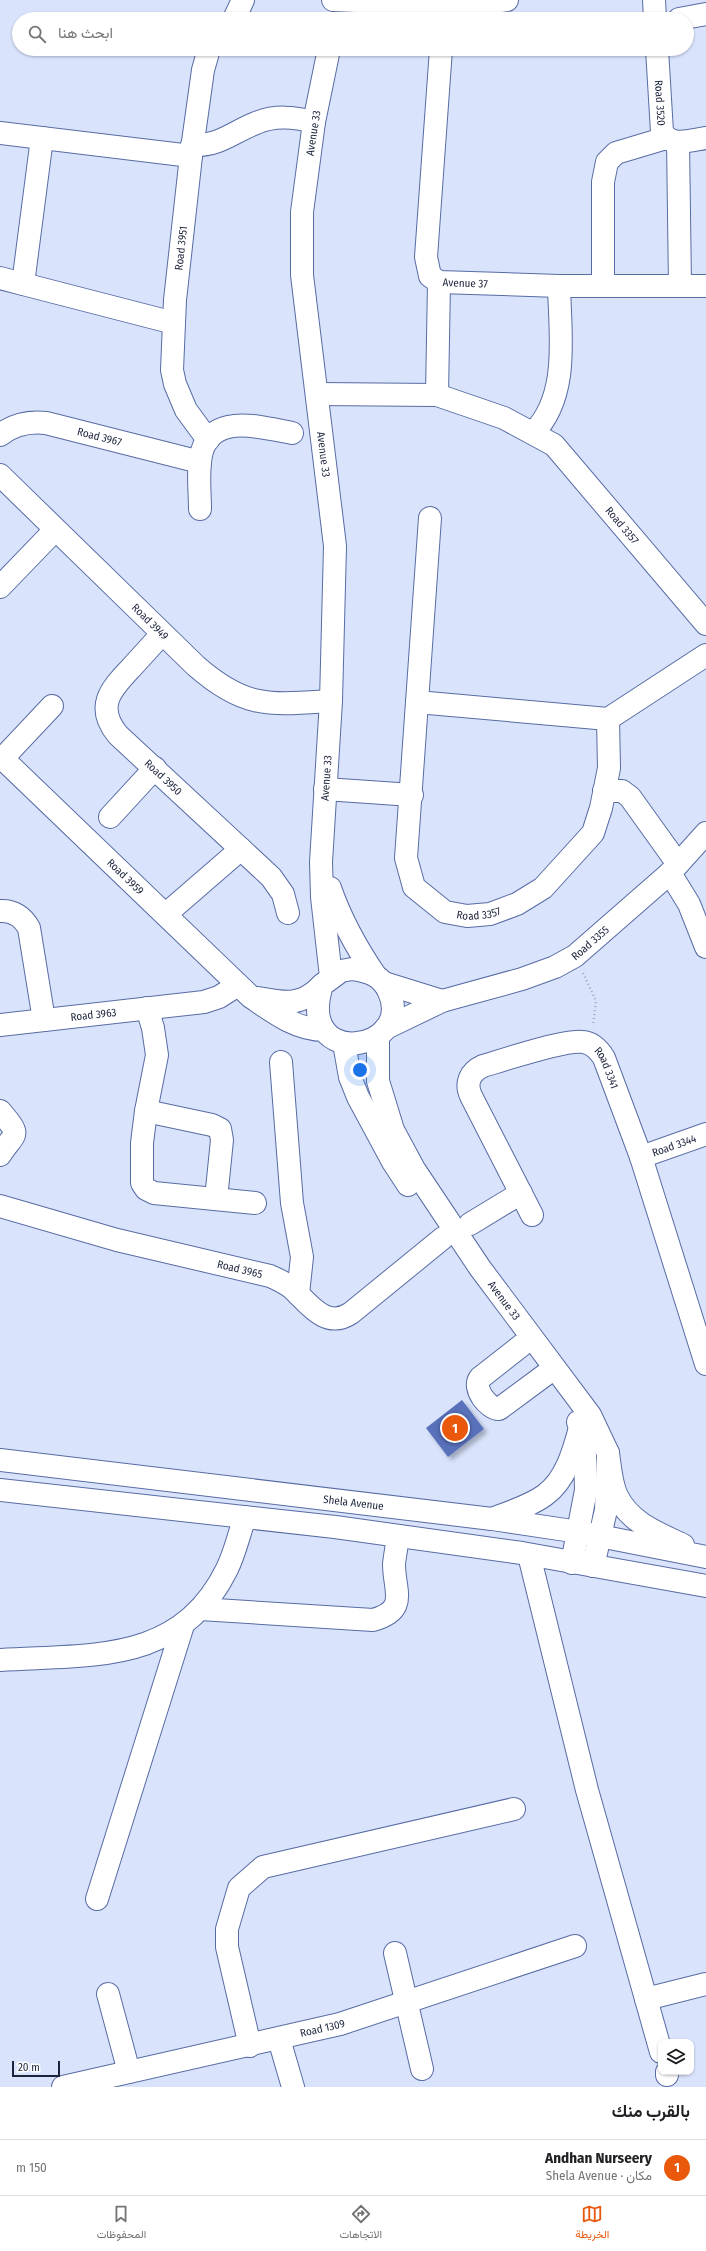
<!DOCTYPE html>
<html lang="ar">
<head>
<meta charset="utf-8">
<style>
  :root { --surface:#fff; --page:#f2f2f2; --text:#202124; --muted:#757577; --line:#e0e0e0; --accent:#ea580c }
  body { margin:0; font-family:"Fira Sans Condensed",Vazirmatn,sans-serif; background:var(--page); color:var(--text); direction:rtl }
  .controls { position:absolute; right:12px; bottom:12px; display:grid; overflow:hidden; border-radius:8px; box-shadow:0 1px 3px #0004 }
  .controls button { width:36px; height:36px; display:grid; place-items:center; padding:0; border:0; border-bottom:1px solid var(--line); background:var(--surface); color:var(--text); font:20px sans-serif }
  .scale { position:absolute; left:12px; bottom:10px; width:48px; box-sizing:border-box; padding-left:4px; border:2px solid #1b243b; border-top:0; font-size:11px; line-height:14px; white-space:nowrap; color:#1b243b; -webkit-text-stroke:3px #fff; paint-order:stroke }
  .you { position:absolute; left:360px; top:1070px; width:14px; height:14px; margin:-10px; border:3px solid #fff; border-radius:50%; background:#1a73e8; box-shadow:0 0 0 6px #1a73e833 }
  .badge { display:grid; place-items:center; width:26px; height:26px; border-radius:50%; background:var(--accent); color:#fff; font-size:13px; font-weight:700 }
  .pin { position:absolute; translate:-50% -50%; border:2px solid #fff; box-shadow:0 1px 4px #0006 }
  .list { margin:0; padding:0; list-style:none }
  h2 { display:flex; justify-content:space-between; align-items:center; height:52px; margin:0; padding:0 16px; font-size:17px }
  h2 small { font-size:13px; font-weight:400; color:var(--muted) }
  .list li { display:grid; grid-template-columns:26px 1fr auto; gap:12px; align-items:center; box-sizing:border-box; height:56px; padding:0 16px; border-top:1px solid var(--line) }
  .list b { display:block; font-size:15px; white-space:nowrap }
  .list p { margin:0; font-size:13px; white-space:nowrap; color:var(--muted) }
  .list em { font-size:13px; font-style:normal; color:var(--muted) }
  .icon { flex:none; width:22px; height:22px; fill:none; stroke:currentColor; stroke-width:2; stroke-linecap:round; stroke-linejoin:round }
  .map { position:relative; flex:none; width:706px; height:2087px; overflow:hidden; direction:ltr }
  .search { position:absolute; background:var(--surface); box-shadow:0 1px 3px #0004; left:12px; right:12px; top:12px; height:44px; display:flex; align-items:center; gap:10px; box-sizing:border-box; padding:0 14px; border-radius:22px; color:var(--muted); font-size:15px }
  .sheet { height:108px; background:var(--surface) }
  nav { display:flex; justify-content:space-around; align-items:center; box-sizing:border-box; height:56px; border-top:1px solid var(--line); background:var(--surface); font-size:11px; color:var(--muted) }
  nav a { display:grid; justify-items:center; gap:2px }
  nav .on { color:var(--accent) }
  .map>svg:first-child { display:block }
</style>
</head>
<body>
<div class="map">
<svg width="706" height="2087" viewBox="0 0 706 2087">
  <defs>
    <filter id="shadow"><feDropShadow dx="3.5" dy="3.5" stdDeviation="2" flood-color="#0004"/></filter>
  </defs>
  <rect width="100%" height="100%" fill="#d9e3fc"/>
  <polygon fill="#5871ba" filter="url(#shadow)" points="462,1400 484,1429 448,1457 426,1428"/>
  <g fill="none" stroke-linecap="round" stroke-linejoin="round">
    <defs>
      <g id="minor">
        <polyline points="333,0 466,6 507,0"/>
        <polyline points="654,0 655,19"/>
        <polyline points="234,19 243,0"/>
        <polyline points="679,19 706,14"/>
        <path id="s1" d="M329,49L314,122L302,212V275L335,546L331,701L321,862L322,897L331,977"/>
        <path id="s2" d="M441,49L426,257L430,276L439,282L559,286H706"/>
        <path id="s3" d="M657,49L662,132C671,148 691,140 706,138"/>
        <polyline points="0,133 191,156"/>
        <polyline points="42,138 23,284 174,323"/>
        <polyline points="678,142 680,286"/>
        <path d="M192,145C218,147 233,132 256,123C275,115 294,117 314,122"/>
        <polyline points="0,278 23,284"/>
        <polyline points="603,286 603,182 607,162 616,153 666,138"/>
        <path id="s4" d="M317,394L437,395L504,418L554,445L706,624"/>
        <polyline points="437,395 439,282"/>
        <path d="M533,433C570,396 560,334 559,286"/>
        <path id="s5" d="M0,435C14,424 29,421 46,423L200,462"/>
        <path id="s6" d="M208,440L186,410L175,384L172,370L175,300L191,156L203,70L209,49"/>
        <path id="s7" d="M0,475L196,666C245,709 270,705 331,701"/>
        <path d="M200,509C200,491 197,469 202,451C214,412 264,428 292,433"/>
        <path id="s8" d="M430,518L406,858L414,887L445,912L467,916L490,914L517,904L543,888L593,833L601,808L609,768L608,719"/>
        <polyline points="0,587 55,530"/>
        <path id="s9" d="M162,634C152,645 141,657 131,668C110,690 95,707 118,735L271,877L283,894L288,913"/>
        <polyline points="417,702 608,719 706,655"/>
        <path id="s10" d="M0,756L251,997C273,1012 296,1030 324,1030"/>
        <polyline points="3,758 52,706"/>
        <polyline points="325,789 412,795"/>
        <polyline points="604,791 622,791 630,797 678,864"/>
        <polyline points="110,817 155,768"/>
        <polyline points="670,873 689,904 706,947"/>
        <path d="M330,888C341,920 356,947 375,975"/>
        <path d="M0,911C13,910 23,917 29,928L44,1020"/>
        <polyline points="166,914 241,849"/>
        <path d="M352,969C369,971 382,976 389,992C416,1051 295,1072 322,985L341,971Z"/>
        <polyline points="384,983 442,1001"/>
        <path d="M258,998C285,1003 301,1007 322,985"/>
        <polyline points="147,1008 153,1028 157,1055 146,1111 142,1143 142,1183 146,1189 154,1193 255,1203"/>
        <path id="s11" d="M0,1025L204,1002L219,997L238,985"/>
        <path id="s12" d="M386,1028L442,1001L522,979L555,967L575,956L670,873L706,833"/>
        <path id="s13" d="M378,1036V1081L393,1130L414,1169L480,1268L590,1415L608,1453L606,1510L593,1566"/>
        <polyline points="344,1043 350,1077 358,1097 393,1162 408,1185"/>
        <polyline points="281,1062 292,1203 302,1257 298,1294"/>
        <path d="M0,1111C23,1138 15,1131 0,1155"/>
        <polyline points="146,1111 212,1125 220,1129 222,1140 216,1199"/>
        <path id="s14" d="M641,1157L706,1134"/>
        <path id="s15" d="M0,1206L117,1240L270,1276C277,1279 285,1283 292,1288C309,1304 326,1330 351,1313L443,1238"/>
        <path id="s16" d="M532,1215L471,1096C465,1083 470,1072 483,1066C503,1060 566,1039 583,1042C593,1043 599,1050 604,1058L641,1157L706,1364"/>
        <polyline points="470,1224 521,1193"/>
        <path d="M522,1345L480,1378C472,1388 488,1409 499,1409L545,1375"/>
        <polyline points="529,1555 587,1790 661,2052"/>
        <polyline points="572,1563 586,1490 585,1455 580,1428 578,1422"/>
        <path d="M200,1609L373,1620C409,1610 394,1591 394,1564C395,1555 397,1545 398,1536"/>
        <path d="M0,1660C91,1654 180,1665 227,1569C235,1553 239,1534 245,1517"/>
        <polyline points="97,1899 183,1625"/>
        <polyline points="395,1953 422,2069"/>
        <polyline points="108,1994 129,2072"/>
        <polyline points="646,1999 706,1984"/>
        <polyline points="279,2039 293,2087"/>
        <polyline points="250,2046 227,1947 227,1929 239,1888 263,1867 514,1809"/>
        <polyline points="667,2072 667,2075"/>
        <path id="s17" d="M63,2087L340,2024L575,1946"/>
      </g>
      <g id="major">
        <path d="M608,1453C610,1466 611,1484 617,1496C630,1523 658,1533 683,1545"/>
        <path id="s18" d="M0,1460L492,1519L579,1532L706,1557"/>
        <polyline points="0,1490 335,1527 522,1553 706,1586"/>
        <path d="M492,1519C510,1512 530,1506 545,1495C566,1480 574,1450 580,1428"/>
      </g>
    </defs>
    <use href="#minor" stroke="#586ca4" stroke-width="24"/>
    <use href="#major" stroke="#586ca4" stroke-width="24"/>
    <polyline stroke="#a0aac2" stroke-width="2.5" stroke-dasharray="1 3" stroke-linecap="butt" points="583,973 596,1001 593,1026"/>
    <use href="#minor" stroke="#fff" stroke-width="22"/>
    <use href="#major" stroke="#fff" stroke-width="22"/>
  </g>
  <g text-anchor="middle" stroke-width="3" stroke-linejoin="round" paint-order="stroke">
    <g font-size="11" fill="#1b243b" stroke="#fff">
      <text dy="4" stroke="none"><textPath href="#s3" startOffset="54">Road 3520</textPath></text>
      <text transform="translate(313 133) rotate(-81)" y="4">Avenue 33</text>
      <text dy="4" stroke="none"><textPath href="#s6" startOffset="202">Road 3951</textPath></text>
      <text dy="4" stroke="none"><textPath href="#s2" startOffset="265">Avenue 37</textPath></text>
      <text dy="4" stroke="none"><textPath href="#s5" startOffset="104">Road 3967</textPath></text>
      <text dy="4" stroke="none"><textPath href="#s1" startOffset="409">Avenue 33</textPath></text>
      <text dy="4" stroke="none"><textPath href="#s4" startOffset="353">Road 3357</textPath></text>
      <text dy="4" stroke="none"><textPath href="#s7" startOffset="210">Road 3949</textPath></text>
      <text dy="4" stroke="none"><textPath href="#s9" startOffset="186">Road 3950</textPath></text>
      <text transform="translate(326 778) rotate(-86)" y="4">Avenue 33</text>
      <text dy="4" stroke="none"><textPath href="#s10" startOffset="174">Road 3959</textPath></text>
      <text dy="4" stroke="none"><textPath href="#s8" startOffset="445">Road 3357</textPath></text>
      <text dy="4" stroke="none"><textPath href="#s12" startOffset="223">Road 3355</textPath></text>
      <text dy="4" stroke="none"><textPath href="#s11" startOffset="94">Road 3963</textPath></text>
      <text dy="4" stroke="none"><textPath href="#s16" startOffset="311">Road 3341</textPath></text>
      <text dy="4" stroke="none"><textPath href="#s14" startOffset="35">Road 3344</textPath></text>
      <text dy="4" stroke="none"><textPath href="#s15" startOffset="248">Road 3965</textPath></text>
      <text dy="4" stroke="none"><textPath href="#s13" startOffset="300">Avenue 33</textPath></text>
      <text dy="4" stroke="none"><textPath href="#s18" startOffset="356">Shela Avenue</textPath></text>
      <text dy="4" stroke="none"><textPath href="#s17" startOffset="266">Road 1309</textPath></text>
    </g>
  </g>
</svg>
<div class="controls">
<button><svg class="icon" aria-label="layers" viewBox="0 0 24 24"><path d="M12 4l9 5-9 5-9-5zM3 14l9 5 9-5"/></svg></button>
</div>
<div class="scale">20 m</div>
<div class="you"></div>
<div class="pin badge" style="left:455px;top:1428px">1</div>
<div class="search"><svg class="icon" aria-label="search" viewBox="0 0 24 24"><circle cx="10" cy="10" r="6"/><path d="M15 15l6 6"/></svg>ابحث هنا</div>
</div>
<section class="sheet">
<h2>بالقرب منك<small></small></h2>
<ul class="list">
<li><span class="badge">1</span><div><b>Andhan Nurseery</b><p>مكان · Shela Avenue</p></div><em>150 m</em></li>
</ul>
</section>
<nav>
<a class="on"><svg class="icon" aria-label="map" viewBox="0 0 24 24"><path d="M3 6l6-2 6 2 6-2v14l-6 2-6-2-6 2zM9 4v14M15 6v14"/></svg>الخريطة</a>
<a><svg class="icon" aria-label="directions" viewBox="0 0 24 24"><path d="M12 3l9 9-9 9-9-9zM9 14v-3h6M13 9l2 2-2 2"/></svg>الاتجاهات</a>
<a><svg class="icon" aria-label="saved" viewBox="0 0 24 24"><path d="M7 4h10v16l-5-4-5 4z"/></svg>المحفوظات</a>
</nav>
</body>
</html>
